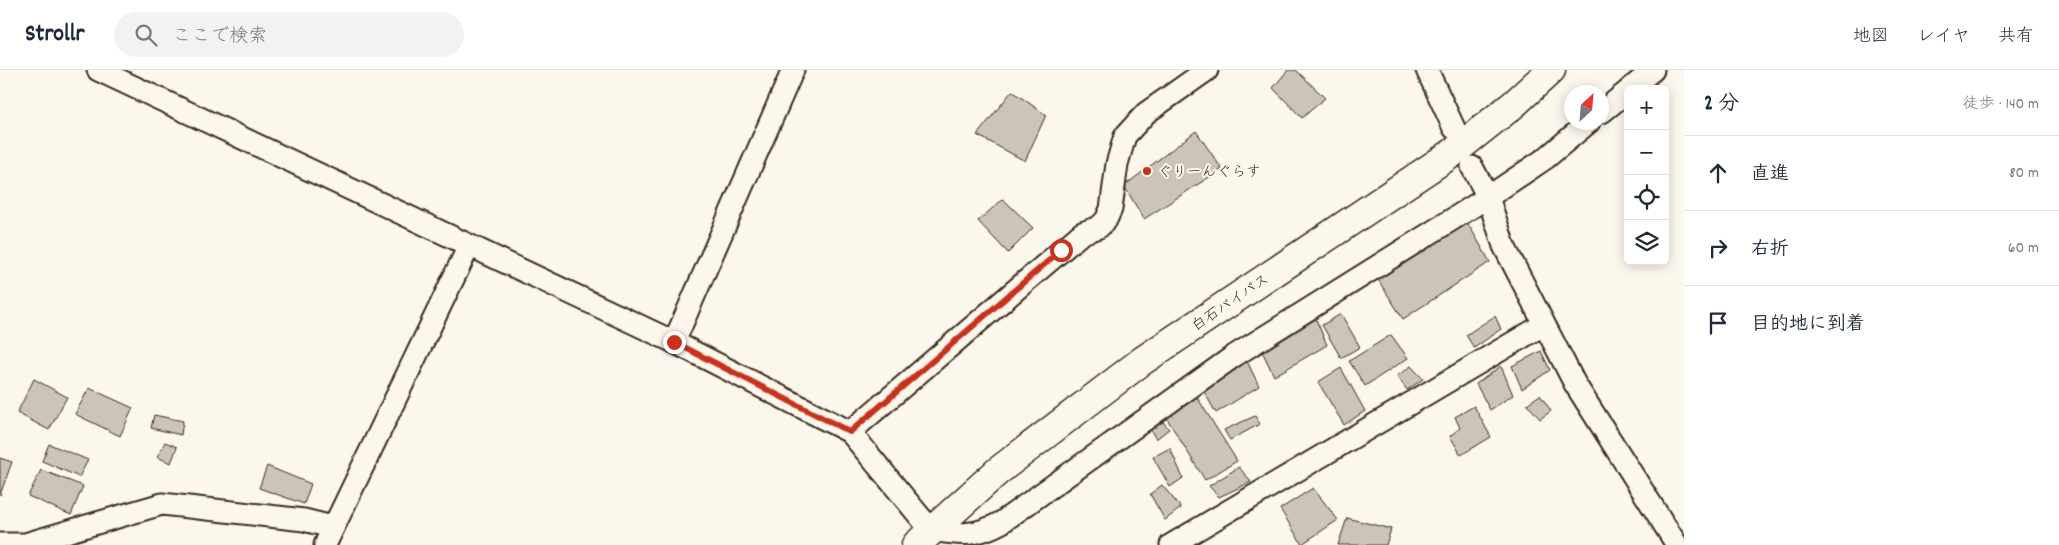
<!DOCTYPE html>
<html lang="ja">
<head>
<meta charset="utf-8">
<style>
  :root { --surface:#fff; --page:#f2f2f3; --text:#1f2937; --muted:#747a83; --line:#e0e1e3 }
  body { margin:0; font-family:Dekko,"Klee One",sans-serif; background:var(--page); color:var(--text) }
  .controls { position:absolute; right:15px; top:15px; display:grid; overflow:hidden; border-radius:8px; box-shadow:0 2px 12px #0003 }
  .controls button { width:45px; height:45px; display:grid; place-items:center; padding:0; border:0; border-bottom:1px solid var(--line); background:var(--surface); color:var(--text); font:25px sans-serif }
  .compass { position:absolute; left:1564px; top:15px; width:45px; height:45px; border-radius:50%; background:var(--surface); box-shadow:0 2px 12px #0003; rotate:26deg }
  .stop { position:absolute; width:15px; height:15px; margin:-11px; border:4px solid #c8321e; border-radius:50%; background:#fff }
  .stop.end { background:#c8321e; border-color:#fff; box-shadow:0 1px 5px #0008 }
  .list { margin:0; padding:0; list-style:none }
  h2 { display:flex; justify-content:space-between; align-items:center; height:65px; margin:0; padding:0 20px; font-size:21px }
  h2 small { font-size:16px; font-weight:400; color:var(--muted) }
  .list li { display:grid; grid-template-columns:32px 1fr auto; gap:15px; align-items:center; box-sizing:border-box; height:75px; padding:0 20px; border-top:1px solid var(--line) }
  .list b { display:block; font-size:19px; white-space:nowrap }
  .list em { font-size:16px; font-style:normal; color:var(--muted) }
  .icon { flex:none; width:28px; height:28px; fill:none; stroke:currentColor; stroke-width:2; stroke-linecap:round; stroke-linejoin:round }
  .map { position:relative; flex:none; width:1684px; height:475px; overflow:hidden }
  header { display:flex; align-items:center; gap:30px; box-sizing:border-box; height:70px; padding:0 25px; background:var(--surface); border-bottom:1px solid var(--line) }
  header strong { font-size:24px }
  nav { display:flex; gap:28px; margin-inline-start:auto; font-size:18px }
  .search { width:350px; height:45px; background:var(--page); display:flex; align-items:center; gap:12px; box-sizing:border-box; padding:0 18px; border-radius:28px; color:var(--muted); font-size:19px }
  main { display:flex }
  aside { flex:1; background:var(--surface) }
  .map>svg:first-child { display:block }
</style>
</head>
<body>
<header>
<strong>Strollr</strong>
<div class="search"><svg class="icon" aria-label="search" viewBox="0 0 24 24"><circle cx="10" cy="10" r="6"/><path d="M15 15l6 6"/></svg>ここで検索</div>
<nav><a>地図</a><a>レイヤ</a><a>共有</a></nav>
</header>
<main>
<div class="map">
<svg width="1684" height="475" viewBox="0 0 1684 475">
  <rect width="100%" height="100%" fill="#fbf7ec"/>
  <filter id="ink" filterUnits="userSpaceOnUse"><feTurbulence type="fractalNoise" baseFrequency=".02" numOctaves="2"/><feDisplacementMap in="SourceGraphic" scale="10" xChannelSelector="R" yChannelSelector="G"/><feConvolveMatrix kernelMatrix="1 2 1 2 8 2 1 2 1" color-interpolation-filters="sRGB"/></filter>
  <g filter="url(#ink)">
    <g fill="#ccc4b9" stroke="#3b2a1e">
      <polygon points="1288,0 1296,0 1325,28 1302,48 1273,18"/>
      <polygon points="1012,21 1046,45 1025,91 977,65"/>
      <polygon points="1196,61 1222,99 1144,149 1124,116"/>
      <polygon points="1003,129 1033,158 1008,183 978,151"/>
      <polygon points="1466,150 1490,192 1403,249 1377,208"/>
      <polygon points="1341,244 1360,277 1341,288 1322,255"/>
      <polygon points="1495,246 1501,259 1474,278 1466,265"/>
      <polygon points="1315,247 1327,275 1274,306 1261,279"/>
      <polygon points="1391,265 1408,288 1365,316 1349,291"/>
      <polygon points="1541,281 1550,300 1522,319 1512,296"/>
      <polygon points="1246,289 1259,316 1216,343 1202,318"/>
      <polygon points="1411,296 1423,309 1407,320 1397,306"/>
      <polygon points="1501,296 1513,325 1490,340 1476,314"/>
      <polygon points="1341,298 1365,341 1344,355 1318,312"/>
      <polygon points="34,309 67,327 49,360 17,343"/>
      <polygon points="89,318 133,338 120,366 75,344"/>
      <polygon points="1195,324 1237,391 1205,410 1164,344"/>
      <polygon points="1540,325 1551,341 1540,349 1527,334"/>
      <polygon points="1474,336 1491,367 1461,385 1450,366 1460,358 1455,347"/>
      <polygon points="154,345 183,351 181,365 151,358"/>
      <polygon points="1158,346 1169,359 1156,369 1147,354"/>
      <polygon points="1255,346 1260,354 1230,370 1224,360"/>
      <polygon points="165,372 177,377 171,393 157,387"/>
      <polygon points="49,374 88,390 79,407 42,391"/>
      <polygon points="1170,378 1183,408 1170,417 1153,387"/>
      <polygon points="0,388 12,392 0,425"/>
      <polygon points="267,396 311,414 304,434 259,418"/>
      <polygon points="1239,397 1251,412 1219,427 1209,416"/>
      <polygon points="41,400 83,416 71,445 28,426"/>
      <polygon points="1162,415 1181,438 1165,450 1150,424"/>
      <polygon points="1313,418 1338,450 1302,474 1280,439"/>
      <polygon points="1347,448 1391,459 1386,475 1338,475"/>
    </g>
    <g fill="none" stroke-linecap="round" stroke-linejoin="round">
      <defs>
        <g id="street">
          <polyline points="98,0 674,272 793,0"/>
          <polyline points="1427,0 1454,58"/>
          <polyline points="1630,19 1653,0"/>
          <polyline points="1602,42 1628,21"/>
          <polyline points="1472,97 1488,127 1504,176 1575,314 1677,475"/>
          <path d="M674,272L850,362L931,460C960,465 975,467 1002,452L1234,286L1488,127L1546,88L1589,52"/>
          <polyline points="850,362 1082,163 1099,157 1106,150 1111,139 1117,94 1125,66 1146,43 1207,0"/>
          <polyline points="0,474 25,474 162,434 304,450 332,457"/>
          <polyline points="325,475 469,176"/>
          <polyline points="1171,475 1543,255"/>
        </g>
        <polyline id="highway" points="916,475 998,401 1142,291 1451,84 1514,34 1551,0"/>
      </defs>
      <use href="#street" stroke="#3b2a1e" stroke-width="25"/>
      <use href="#highway" stroke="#3b2a1e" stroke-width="31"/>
      <use href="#street" stroke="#fbf7ec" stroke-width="21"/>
      <use href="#highway" stroke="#fbf7ec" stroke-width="28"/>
    </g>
  </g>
  <g fill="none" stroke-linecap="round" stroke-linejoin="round" filter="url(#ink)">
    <polyline stroke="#c8321e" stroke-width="6" points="674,272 850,362 1061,180"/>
  </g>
  <circle fill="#c8321e" stroke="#fbf7ec" stroke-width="2" cx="1147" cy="101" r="5"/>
  <g text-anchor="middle" stroke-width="4" stroke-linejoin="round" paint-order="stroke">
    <g font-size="15" fill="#3b2a1e" stroke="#fbf7ec" text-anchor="start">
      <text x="1157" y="106">ぐりーんぐらす</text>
    </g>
    <g font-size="15" fill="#3b2a1e" stroke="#fbf7ec">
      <text transform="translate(1230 232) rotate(-34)" y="5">白石バイパス</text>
    </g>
  </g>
</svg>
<div class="controls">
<button>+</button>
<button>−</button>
<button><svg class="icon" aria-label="locate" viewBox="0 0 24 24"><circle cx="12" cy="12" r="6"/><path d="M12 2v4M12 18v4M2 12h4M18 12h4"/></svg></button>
<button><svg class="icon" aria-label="layers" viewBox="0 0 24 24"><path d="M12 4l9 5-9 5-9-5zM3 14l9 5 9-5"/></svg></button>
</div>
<svg class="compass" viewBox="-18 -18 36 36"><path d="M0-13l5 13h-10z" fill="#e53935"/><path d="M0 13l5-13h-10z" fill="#747a83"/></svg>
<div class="stop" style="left:1061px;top:180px"></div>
<div class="stop end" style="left:674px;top:272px"></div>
</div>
<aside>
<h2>2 分<small>徒歩 · 140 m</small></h2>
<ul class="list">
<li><svg class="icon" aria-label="ahead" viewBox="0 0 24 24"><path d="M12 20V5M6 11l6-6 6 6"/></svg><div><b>直進</b></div><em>80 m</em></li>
<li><svg class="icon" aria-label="right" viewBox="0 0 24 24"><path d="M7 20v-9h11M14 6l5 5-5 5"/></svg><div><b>右折</b></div><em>60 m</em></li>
<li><svg class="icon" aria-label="arrive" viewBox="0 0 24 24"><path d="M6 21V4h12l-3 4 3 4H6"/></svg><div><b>目的地に到着</b></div></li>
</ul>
</aside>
</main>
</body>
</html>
